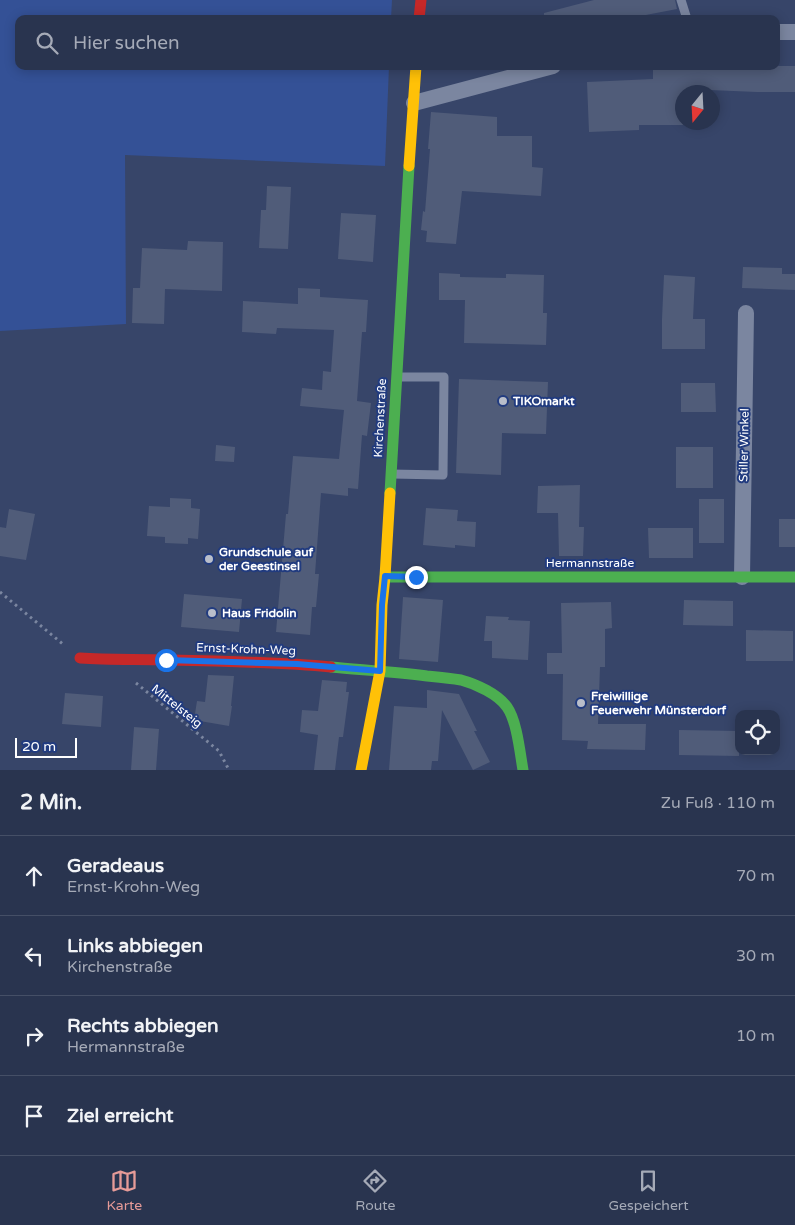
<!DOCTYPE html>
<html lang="de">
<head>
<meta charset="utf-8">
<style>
  :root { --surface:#29344f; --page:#353f59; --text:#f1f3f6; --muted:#a5aab7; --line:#454f66; --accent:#e69b98 }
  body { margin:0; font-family:"Varela Round",sans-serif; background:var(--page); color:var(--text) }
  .controls { position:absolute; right:15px; bottom:15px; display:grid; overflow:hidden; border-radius:10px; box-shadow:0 2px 12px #0003 }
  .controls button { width:45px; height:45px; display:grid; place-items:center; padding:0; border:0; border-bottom:1px solid var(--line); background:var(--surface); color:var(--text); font:25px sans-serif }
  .compass { position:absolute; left:675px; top:85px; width:45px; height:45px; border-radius:50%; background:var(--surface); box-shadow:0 2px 12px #0003; rotate:198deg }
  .scale { position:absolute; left:15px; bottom:12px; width:62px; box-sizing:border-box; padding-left:5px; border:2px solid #fff; border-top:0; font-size:14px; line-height:18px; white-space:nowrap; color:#fff; -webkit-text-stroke:4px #213b7f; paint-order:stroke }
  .stop { position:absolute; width:15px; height:15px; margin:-11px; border:4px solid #1a73e8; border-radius:50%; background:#fff }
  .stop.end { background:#1a73e8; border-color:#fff; box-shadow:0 1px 5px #0008 }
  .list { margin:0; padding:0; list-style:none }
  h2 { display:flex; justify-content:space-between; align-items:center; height:65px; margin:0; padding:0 20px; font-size:21px }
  h2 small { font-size:16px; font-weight:400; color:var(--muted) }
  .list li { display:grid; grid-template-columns:32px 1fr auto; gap:15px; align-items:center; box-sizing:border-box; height:80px; padding:0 20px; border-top:1px solid var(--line) }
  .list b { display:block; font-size:19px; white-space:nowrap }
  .list p { margin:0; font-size:16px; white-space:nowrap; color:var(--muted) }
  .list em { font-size:16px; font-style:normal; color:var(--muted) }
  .icon { flex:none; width:28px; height:28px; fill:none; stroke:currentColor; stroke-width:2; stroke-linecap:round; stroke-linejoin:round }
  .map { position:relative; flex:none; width:795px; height:770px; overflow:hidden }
  .search { position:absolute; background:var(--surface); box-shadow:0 2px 12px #0003; left:15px; right:15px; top:15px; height:55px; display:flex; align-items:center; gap:12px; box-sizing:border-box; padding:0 18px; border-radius:10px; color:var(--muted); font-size:19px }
  .sheet { height:385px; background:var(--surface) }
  nav { display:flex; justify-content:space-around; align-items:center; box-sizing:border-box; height:70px; border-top:1px solid var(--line); background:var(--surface); font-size:14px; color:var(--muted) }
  nav a { display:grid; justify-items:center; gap:2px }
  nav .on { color:var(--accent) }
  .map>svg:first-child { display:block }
</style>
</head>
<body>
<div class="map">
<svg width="795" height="770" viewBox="0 0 795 770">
  <rect width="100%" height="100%" fill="#374569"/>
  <polygon fill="#345196" points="0,0 392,0 391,19 19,19 19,66 389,66 385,166 125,155 126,324 0,331"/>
  <g fill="#505c79">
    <polygon points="594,0 675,0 677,9 625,19 544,19 544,13"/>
    <polygon points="653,66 795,66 795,92 757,92 686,89 686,92 682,92 682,122 687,122 687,125 639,125 639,130 589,132 587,82 653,79"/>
    <polygon points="431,112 497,117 497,136 532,136 532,167 543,168 541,196 462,191 456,244 426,242 427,231 421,230 423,211 425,212 430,149 428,149"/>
    <polygon points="267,186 291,187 288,249 259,248 261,210 266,210"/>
    <polygon points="341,213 376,215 373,262 338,259"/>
    <polygon points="188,241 223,242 222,291 165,289 164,324 132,323 133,288 140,288 142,248 187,250"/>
    <polygon points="743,267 782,268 782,274 795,274 795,290 742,288"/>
    <polygon points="439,273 460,274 460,277 506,278 506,274 544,275 543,313 547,313 546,345 464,343 465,300 439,300"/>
    <polygon points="664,275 695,277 693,319 705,319 705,349 662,349 662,319"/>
    <polygon points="298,288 320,289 320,297 368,300 366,332 362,332 357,401 371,403 367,436 362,435 358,489 348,488 348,496 321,493 315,574 319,574 316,607 312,607 310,635 276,632 286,514 288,514 293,456 339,459 344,410 300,406 302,388 322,390 323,371 331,372 334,330 277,328 276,334 242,332 243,301 298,304"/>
    <polygon points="459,379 548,382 546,434 502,433 501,475 456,473"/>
    <polygon points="681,383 715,383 716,412 681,412"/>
    <polygon points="216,445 235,447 234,462 215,461"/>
    <rect x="676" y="447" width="37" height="41"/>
    <polygon points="580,485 579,527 584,527 583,556 559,556 558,513 537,513 538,486"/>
    <polygon points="170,498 191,499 191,508 200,509 198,539 188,538 188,544 165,543 165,537 147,536 149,506 170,507"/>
    <rect x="699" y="499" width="25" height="44"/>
    <polygon points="426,508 458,510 457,521 476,522 475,547 455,545 455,548 423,545"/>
    <polygon points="9,509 35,514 26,560 0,556 0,527 6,528"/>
    <rect x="779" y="519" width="16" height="28"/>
    <polygon points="648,528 693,528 693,558 649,558"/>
    <polygon points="184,594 242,599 239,632 181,627"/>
    <polygon points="403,597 443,600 438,662 399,659"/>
    <polygon points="684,600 733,601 733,626 683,625"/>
    <polygon points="611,602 612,628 605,629 605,667 600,667 598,724 646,724 645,750 587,749 588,741 562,740 563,674 547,674 547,653 562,653 561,603"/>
    <polygon points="486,616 509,617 508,620 530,621 528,660 492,658 492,641 484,641"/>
    <polygon points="746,630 793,631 793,661 746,661"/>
    <polygon points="208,675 234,676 231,706 232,706 229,726 194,720 197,701 205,702"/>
    <polygon points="322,680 347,682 346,692 349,692 343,737 339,737 335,770 314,770 318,735 300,732 302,710 318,711"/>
    <polygon points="427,690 459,694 477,731 474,731 490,762 473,770 442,710 438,761 432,761 431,770 389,770 394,706 427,708"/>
    <polygon points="65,693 103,696 101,727 62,724"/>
    <polygon points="134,727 159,729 156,770 131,770"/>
    <polygon points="679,730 739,731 739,756 679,755"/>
  </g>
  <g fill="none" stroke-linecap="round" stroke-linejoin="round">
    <g stroke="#7b86a0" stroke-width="3" stroke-dasharray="2.5 4" stroke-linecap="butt">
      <polyline points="0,592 64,645"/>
      <polyline points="136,683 219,751 229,770"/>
    </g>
    <g stroke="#7b86a0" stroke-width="9">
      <polyline points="681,0 687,19"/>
      <polyline points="391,474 443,475 444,377 397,377"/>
    </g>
    <g stroke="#7b86a0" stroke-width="16">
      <polyline points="776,32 795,32"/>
      <polyline points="414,103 553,66"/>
      <polyline points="742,577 746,313"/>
    </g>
    <g stroke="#4caf50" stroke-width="11">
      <polyline points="390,493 409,166"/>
      <polyline points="385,577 795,577"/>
      <path d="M331,667C363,670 395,672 427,676C438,677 450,678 461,680C476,684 498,694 507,707C517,721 520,753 523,770"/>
    </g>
    <g stroke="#ffc107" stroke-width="11">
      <polyline points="409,166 416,66"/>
      <polyline points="361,770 380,671 382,605 385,577 390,493"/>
    </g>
    <g stroke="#c62828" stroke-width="11">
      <polyline points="419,19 421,0"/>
      <path d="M80,658C109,660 138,659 168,660C222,661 277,662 331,667"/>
    </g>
  </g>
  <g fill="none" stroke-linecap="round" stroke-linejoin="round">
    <polyline stroke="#1a73e8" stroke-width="6" points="166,660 297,664 380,671 382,605 385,576 416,577"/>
  </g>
  <g fill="#b9beca" stroke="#213b7f" stroke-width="2">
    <circle cx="503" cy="401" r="5"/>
    <circle cx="209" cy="559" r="5"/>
    <circle cx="212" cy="613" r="5"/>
    <circle cx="581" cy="703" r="5"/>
  </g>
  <g text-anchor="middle" stroke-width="4" stroke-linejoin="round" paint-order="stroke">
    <g font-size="12" font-weight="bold" fill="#fff" stroke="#213b7f" text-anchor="start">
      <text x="513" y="405">TIKOmarkt</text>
      <text x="219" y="556">Grundschule auf<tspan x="219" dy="14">der Geestinsel</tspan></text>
      <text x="222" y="617">Haus Fridolin</text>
      <text x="591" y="700">Freiwillige<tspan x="591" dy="14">Feuerwehr Münsterdorf</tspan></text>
    </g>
    <g font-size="12" fill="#fff" stroke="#213b7f">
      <text transform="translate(380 418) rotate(-87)" y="4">Kirchenstraße</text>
      <text transform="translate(744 445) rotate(-89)" y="4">Stiller Winkel</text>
      <text x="590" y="567">Hermannstraße</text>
      <text transform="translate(246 649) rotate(2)" y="4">Ernst-Krohn-Weg</text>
      <text transform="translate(177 706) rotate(39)" y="4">Mittelsteig</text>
    </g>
  </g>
</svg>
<div class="controls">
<button><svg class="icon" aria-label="locate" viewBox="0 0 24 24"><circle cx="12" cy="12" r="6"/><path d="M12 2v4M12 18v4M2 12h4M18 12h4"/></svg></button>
</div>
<svg class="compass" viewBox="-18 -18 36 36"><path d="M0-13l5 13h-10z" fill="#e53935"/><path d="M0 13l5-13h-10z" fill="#a5aab7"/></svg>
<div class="scale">20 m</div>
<div class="stop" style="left:166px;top:660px"></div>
<div class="stop end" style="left:416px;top:577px"></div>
<div class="search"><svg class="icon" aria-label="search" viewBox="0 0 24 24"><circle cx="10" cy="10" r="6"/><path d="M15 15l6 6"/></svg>Hier suchen</div>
</div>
<section class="sheet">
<h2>2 Min.<small>Zu Fuß · 110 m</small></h2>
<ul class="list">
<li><svg class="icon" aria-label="ahead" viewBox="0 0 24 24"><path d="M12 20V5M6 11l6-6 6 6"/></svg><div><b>Geradeaus</b><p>Ernst-Krohn-Weg</p></div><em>70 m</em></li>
<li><svg class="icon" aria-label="left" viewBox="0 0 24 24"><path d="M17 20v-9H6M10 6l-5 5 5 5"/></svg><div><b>Links abbiegen</b><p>Kirchenstraße</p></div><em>30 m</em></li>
<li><svg class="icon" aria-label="right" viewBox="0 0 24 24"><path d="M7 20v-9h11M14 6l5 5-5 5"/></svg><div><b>Rechts abbiegen</b><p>Hermannstraße</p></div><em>10 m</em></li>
<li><svg class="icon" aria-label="arrive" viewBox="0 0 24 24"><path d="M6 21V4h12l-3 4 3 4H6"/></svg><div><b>Ziel erreicht</b></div></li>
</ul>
</section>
<nav>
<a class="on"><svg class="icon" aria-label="map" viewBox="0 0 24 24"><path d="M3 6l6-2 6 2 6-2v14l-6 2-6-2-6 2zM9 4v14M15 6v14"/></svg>Karte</a>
<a><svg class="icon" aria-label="directions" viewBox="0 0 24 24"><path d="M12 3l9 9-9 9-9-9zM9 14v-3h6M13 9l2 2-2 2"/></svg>Route</a>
<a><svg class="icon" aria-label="saved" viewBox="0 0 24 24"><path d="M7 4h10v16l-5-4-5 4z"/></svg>Gespeichert</a>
</nav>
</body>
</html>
